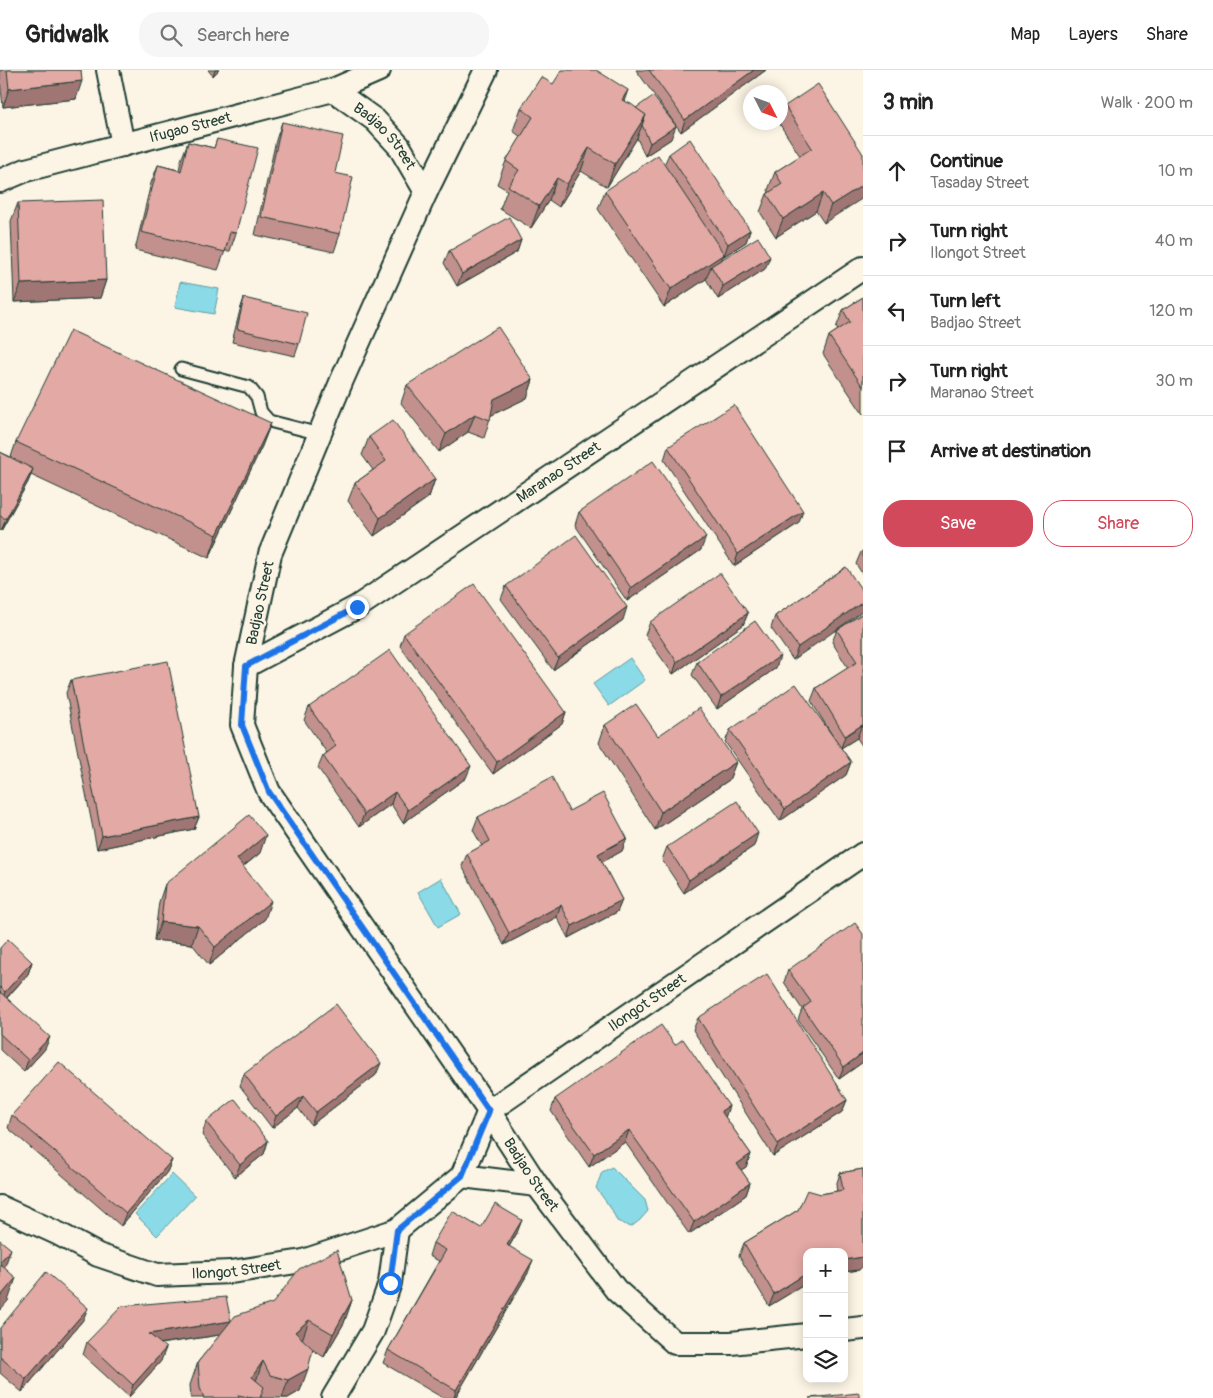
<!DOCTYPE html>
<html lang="en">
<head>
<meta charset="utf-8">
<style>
  :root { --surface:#fff; --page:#f6f6f6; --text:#222; --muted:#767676; --line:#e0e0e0; --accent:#d1495b }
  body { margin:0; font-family:Pangolin,sans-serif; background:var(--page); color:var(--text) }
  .controls { position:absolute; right:15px; bottom:15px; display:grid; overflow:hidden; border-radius:10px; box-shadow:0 2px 12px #0003 }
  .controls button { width:45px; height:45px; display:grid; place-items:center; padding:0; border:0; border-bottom:1px solid var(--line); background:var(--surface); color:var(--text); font:25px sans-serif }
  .compass { position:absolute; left:743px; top:15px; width:45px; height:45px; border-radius:50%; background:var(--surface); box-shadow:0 2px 12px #0003; rotate:132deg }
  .stop { position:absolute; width:15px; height:15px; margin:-11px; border:4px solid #1a73e8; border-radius:50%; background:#fff }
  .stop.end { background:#1a73e8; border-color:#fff; box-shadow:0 1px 5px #0008 }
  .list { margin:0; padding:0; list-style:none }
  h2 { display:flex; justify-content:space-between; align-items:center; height:65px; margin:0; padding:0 20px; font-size:21px }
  h2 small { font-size:16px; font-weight:400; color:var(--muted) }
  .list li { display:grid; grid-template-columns:32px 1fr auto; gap:15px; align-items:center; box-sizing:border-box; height:70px; padding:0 20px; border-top:1px solid var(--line) }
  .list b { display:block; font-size:19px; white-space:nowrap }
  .list p { margin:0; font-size:16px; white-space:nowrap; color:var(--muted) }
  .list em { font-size:16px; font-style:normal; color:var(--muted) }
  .actions { display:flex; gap:10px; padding:15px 20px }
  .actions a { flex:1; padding:11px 0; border:1px solid var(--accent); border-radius:20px; text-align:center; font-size:18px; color:var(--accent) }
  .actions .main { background:var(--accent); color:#fff }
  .icon { flex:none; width:28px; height:28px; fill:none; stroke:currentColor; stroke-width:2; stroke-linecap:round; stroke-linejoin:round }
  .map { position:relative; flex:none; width:863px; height:1328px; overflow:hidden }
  header { display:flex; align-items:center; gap:30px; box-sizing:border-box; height:70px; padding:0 25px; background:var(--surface); border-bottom:1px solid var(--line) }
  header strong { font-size:24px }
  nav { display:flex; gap:28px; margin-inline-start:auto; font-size:18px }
  .search { width:350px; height:45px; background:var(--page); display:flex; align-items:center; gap:12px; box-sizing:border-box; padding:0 18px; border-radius:20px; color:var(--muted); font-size:19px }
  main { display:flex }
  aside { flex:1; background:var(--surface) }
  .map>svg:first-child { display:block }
</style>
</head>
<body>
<header>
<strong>Gridwalk</strong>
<div class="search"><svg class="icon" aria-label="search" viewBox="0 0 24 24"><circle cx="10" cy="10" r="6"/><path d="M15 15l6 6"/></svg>Search here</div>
<nav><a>Map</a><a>Layers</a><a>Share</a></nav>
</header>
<main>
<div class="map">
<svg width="863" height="1328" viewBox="0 0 863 1328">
  <rect width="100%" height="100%" fill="#fcf5e5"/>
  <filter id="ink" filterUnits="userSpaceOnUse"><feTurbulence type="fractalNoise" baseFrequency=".02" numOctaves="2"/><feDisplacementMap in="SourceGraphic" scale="10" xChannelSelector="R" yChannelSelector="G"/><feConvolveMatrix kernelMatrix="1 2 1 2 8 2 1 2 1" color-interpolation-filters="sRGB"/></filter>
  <g filter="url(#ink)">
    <g fill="#8adae7" stroke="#5f9b9f">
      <polygon points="180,212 219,219 214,244 175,237"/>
      <polygon points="630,588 645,610 609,636 593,614"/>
      <polygon points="441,808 461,844 438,857 418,822"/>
      <polygon points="612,1097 645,1130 648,1141 640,1150 631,1157 617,1151 612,1140 596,1118 602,1102"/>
      <polygon points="172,1104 195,1126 157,1166 135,1144"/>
    </g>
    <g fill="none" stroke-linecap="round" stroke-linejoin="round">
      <defs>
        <polyline id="service" points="181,299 249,317 257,327 261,342 269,351 320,364"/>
        <g id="minor">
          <polyline points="108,0 123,75"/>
          <path id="s1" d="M486,0L426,122L342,310L270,484L246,596L242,655L269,722L489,1041L537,1115L616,1220L675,1273H731L807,1265"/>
          <path id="s2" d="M333,20L375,50L399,76L426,122"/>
          <path id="s3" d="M0,111L26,100L333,20L379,0"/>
          <path id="s4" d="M246,596L357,537L863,198"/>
          <polyline points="462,1106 537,1115"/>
          <path id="s5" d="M0,1137L59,1164L98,1185L157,1205L231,1202L303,1191L397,1160L462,1106L489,1041L863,784"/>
          <polyline points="844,1260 863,1258"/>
          <polyline points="333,1328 373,1261 390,1213 397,1160"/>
        </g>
      </defs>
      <use href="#service" stroke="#1f3d34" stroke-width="15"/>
      <use href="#minor" stroke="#1f3d34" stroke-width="26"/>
      <use href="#service" stroke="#fcf5e5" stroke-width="11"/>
      <use href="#minor" stroke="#fcf5e5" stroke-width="22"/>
    </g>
    <g fill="#c3918d" stroke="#1f3d34">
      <polygon points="0,0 81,0 76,29 3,37 0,10"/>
      <polygon points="208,0 219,0 213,6"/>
      <polygon points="636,0 766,0 681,62"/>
      <polygon points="553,14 624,31 671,69 645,86 637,68 607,117 581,101 559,137 549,130 531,158 500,139 507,120 497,114 506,91 521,67 513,61 521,38"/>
      <polygon points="785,36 863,84 824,153 816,141 776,167 760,142 767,124 769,122 768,120 775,102 800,86 779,53 779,52 780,52 780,48"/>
      <polygon points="282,52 335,103 340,164 334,182 255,165 276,70"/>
      <polygon points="217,69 236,163 230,181 225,181 218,200 135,180 151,113 158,95 179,100 181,90 188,72 214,78"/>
      <polygon points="669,84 750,160 746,172 724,186 723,186 722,189 765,199 718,229 706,209 664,237 598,139 605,121 664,95"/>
      <polygon points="18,133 106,210 100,228 14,232 11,151"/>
      <polygon points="521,170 517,182 457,216 444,193 449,181"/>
      <polygon points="863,227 863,344 823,284 829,266 838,260 836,258 843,240"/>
      <polygon points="244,228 299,274 295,286 232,272 240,240"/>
      <polygon points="533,310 527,328 491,345 484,368 468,362 439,382 401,333 407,315"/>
      <polygon points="271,353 262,376 209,488 31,405 28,412 1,461 0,460 0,382 11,387 16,372"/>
      <polygon points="369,367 435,409 429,427 374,466 348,431 355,413 373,400 362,385"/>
      <polygon points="668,377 799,453 734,496 664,390"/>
      <polygon points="579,442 701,480 627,531 575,455"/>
      <polygon points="863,480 863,505 856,494 861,482"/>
      <polygon points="846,497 793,590 771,558 775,546"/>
      <polygon points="506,516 623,550 553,600 501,529"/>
      <polygon points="748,543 743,555 673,604 645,565 650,552"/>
      <polygon points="863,543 863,677 857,668 841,678 851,692 846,705 780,751 725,672 730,660 839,676 811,631 816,618 848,598 832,572 837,560"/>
      <polygon points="404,564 566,642 562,654 493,704 400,576"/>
      <polygon points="697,592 776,598 717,639 692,605"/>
      <polygon points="71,610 199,747 194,759 97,779 66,623"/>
      <polygon points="309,637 466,708 403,753 391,734 359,757 318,698 323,686 327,683 304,650"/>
      <polygon points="605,655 658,666 736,692 729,710 655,760 599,673"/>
      <polygon points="569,741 627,768 622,781 602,792 622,830 617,842 568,868 557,847 504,875 462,796 467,784 482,776 473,760 478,747"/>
      <polygon points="754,776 684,823 662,790 667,777"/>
      <polygon points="260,783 243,797 265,849 209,895 192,874 154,870 159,832 165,814"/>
      <polygon points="0,878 32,892 28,904 7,928 45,979 24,1002 0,980"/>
      <polygon points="788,900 863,992 839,1009 798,950 802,939 784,912"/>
      <polygon points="698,948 847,1030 842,1042 773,1086 693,960"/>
      <polygon points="675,975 729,1036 725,1047 751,1084 746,1097 741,1100 750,1113 746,1125 689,1164 625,1072 589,1097 551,1041 555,1029"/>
      <polygon points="244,1004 376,1005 311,1055 298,1038 272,1058 240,1016"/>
      <polygon points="12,1045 172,1090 167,1102 121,1156 8,1058"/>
      <polygon points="206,1052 268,1071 264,1084 235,1107 202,1065"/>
      <polygon points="863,1099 863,1196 859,1200 844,1202 844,1182 807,1182 807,1213 769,1236 739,1186 744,1173 798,1140 821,1124 837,1121 836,1116 840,1103"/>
      <polygon points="481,1158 517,1163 509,1177 528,1203 455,1328 443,1328 383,1293 388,1280 439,1191 429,1186 433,1173"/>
      <polygon points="352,1230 344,1253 324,1287 313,1280 300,1321 288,1328 262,1328 261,1326 260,1328 191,1328 190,1315 198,1292 220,1265 160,1274 161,1291 129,1327 83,1285 87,1272 230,1252"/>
      <polygon points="83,1250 22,1322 0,1303 0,1258"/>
    </g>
    <g fill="#9f7673" stroke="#1f3d34">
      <polygon points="215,0 219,0 213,6"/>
      <polygon points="754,0 766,0 681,62 685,50"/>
      <polygon points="82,11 76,29 3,37 9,19"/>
      <polygon points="628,20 620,43 622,30"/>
      <polygon points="646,45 637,68 607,117 615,94"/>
      <polygon points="676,56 671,69 645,86 650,73"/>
      <polygon points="589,78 581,101 559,137 567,114"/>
      <polygon points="557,108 549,130 531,158 539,136"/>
      <polygon points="863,115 863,128 824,153 831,135"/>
      <polygon points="823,123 816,141 776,167 783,149"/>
      <polygon points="750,160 746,172 724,186 728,174"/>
      <polygon points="521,170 517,182 457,216 462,204"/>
      <polygon points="724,184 717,202 711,196 706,209 664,237 671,219"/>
      <polygon points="770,187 765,199 718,229 723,216"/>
      <polygon points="106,210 100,228 14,232 21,214"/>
      <polygon points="533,310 527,328 488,347 494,329"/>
      <polygon points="475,344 468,362 439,382 446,364"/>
      <polygon points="271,353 262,376 209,488 217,465"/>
      <polygon points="33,399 28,412 1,461 6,449"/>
      <polygon points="435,409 429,427 374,466 380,448"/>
      <polygon points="803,441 799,453 734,496 738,484"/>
      <polygon points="706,467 701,480 627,531 631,518"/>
      <polygon points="863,532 863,541 793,590 798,577"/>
      <polygon points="627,537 623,550 553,600 558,588"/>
      <polygon points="748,543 743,555 673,604 677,592"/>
      <polygon points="780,586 776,598 717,639 721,627"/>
      <polygon points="566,642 562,654 493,704 497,692"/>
      <polygon points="862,655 857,668 841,678 845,666"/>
      <polygon points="736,692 729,710 655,760 661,742"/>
      <polygon points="851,692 846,705 780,751 785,739"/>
      <polygon points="471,696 466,708 403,753 408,740"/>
      <polygon points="395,722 391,734 359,757 364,744"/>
      <polygon points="199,747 194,759 97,779 102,766"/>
      <polygon points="758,763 754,776 684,823 689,810"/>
      <polygon points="266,765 260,783 230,807 237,789"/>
      <polygon points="627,768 622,781 594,797 598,784"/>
      <polygon points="622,830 617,842 568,868 572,856"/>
      <polygon points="271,831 265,849 209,895 215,877"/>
      <polygon points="561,835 557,847 504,875 509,863"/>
      <polygon points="161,852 198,856 192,874 154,870"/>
      <polygon points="32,892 28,904 1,934 5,922"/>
      <polygon points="50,967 45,979 24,1002 28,990"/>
      <polygon points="863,983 863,992 839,1009 844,997"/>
      <polygon points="381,993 376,1005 311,1055 316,1042"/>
      <polygon points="303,1026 298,1038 272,1058 276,1046"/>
      <polygon points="847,1030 842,1042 773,1086 778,1074"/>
      <polygon points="729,1036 725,1048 721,1041"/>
      <polygon points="629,1060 625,1072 589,1097 594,1084"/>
      <polygon points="268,1071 264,1084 235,1107 240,1095"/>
      <polygon points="751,1084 746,1097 732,1106 737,1094"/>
      <polygon points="172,1090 167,1102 121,1156 126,1143"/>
      <polygon points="750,1113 746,1125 689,1164 694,1152"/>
      <polygon points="522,1150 517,1163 502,1188 507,1175"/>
      <polygon points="11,1179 3,1202 0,1205 0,1192"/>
      <polygon points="863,1187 863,1196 859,1200 844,1202 844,1190"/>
      <polygon points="533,1190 528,1203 455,1328 454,1328 456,1320"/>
      <polygon points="807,1203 807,1213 769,1236 774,1224"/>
      <polygon points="16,1208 8,1231 0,1240 0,1227"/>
      <polygon points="352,1230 344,1253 324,1287 333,1264"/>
      <polygon points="88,1238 83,1250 22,1322 26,1309"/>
      <polygon points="309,1250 301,1273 295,1262"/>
      <polygon points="231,1251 226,1264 144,1276 149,1264"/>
      <polygon points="166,1278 161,1291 129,1327 133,1315"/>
      <polygon points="263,1291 255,1314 252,1307"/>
      <polygon points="308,1299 300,1321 288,1328 282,1328 288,1310"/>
    </g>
    <g fill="#e3a9a4" stroke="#1f3d34">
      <polygon points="7,0 81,0 82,11 9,19"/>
      <polygon points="562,0 596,0 628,20 622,30 631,34 646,45 615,94 589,78 567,114 557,108 539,136 508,116 519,100 506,91 533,47 521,38 541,7 553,14"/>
      <polygon points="649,0 754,0 685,50"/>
      <polygon points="818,14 863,84 863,115 831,135 823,123 783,149 767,124 782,114 775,102 812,78 785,36"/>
      <polygon points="653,26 676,56 650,73 642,55 646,45 636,38"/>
      <polygon points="282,52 343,66 335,103 353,107 340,164 261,147"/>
      <polygon points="217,69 258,78 236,163 230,162 225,182 141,162 158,95 181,101 188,72 214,78"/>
      <polygon points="690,69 750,160 728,174 669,84"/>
      <polygon points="658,85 724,184 671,219 605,121"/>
      <polygon points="103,130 106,210 21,214 18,133"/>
      <polygon points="509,147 521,170 462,204 449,181"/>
      <polygon points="758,167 770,187 723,216 711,196"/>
      <polygon points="863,227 863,317 829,266 850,252 843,240"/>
      <polygon points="244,228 307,243 299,274 237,259"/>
      <polygon points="498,257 533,310 494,329 490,350 475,344 446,364 407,315"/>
      <polygon points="70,260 271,353 217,465 16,372"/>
      <polygon points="734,335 803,441 738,484 668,377"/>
      <polygon points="393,350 435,409 380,448 355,413 386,391 369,367"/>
      <polygon points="0,382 33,399 6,449 0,446"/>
      <polygon points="653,391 706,467 631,518 579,442"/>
      <polygon points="576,465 627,537 558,588 506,516"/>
      <polygon points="846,497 863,522 863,532 798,577 775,546"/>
      <polygon points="720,503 748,543 677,592 650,552"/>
      <polygon points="474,514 566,642 497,692 404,564"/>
      <polygon points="863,543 863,657 862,655 845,666 816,618 857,592 837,560"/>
      <polygon points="755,551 780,586 721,627 697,592"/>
      <polygon points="390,580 471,696 408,740 395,722 364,744 323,686 336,676 309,637"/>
      <polygon points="168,591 199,747 102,766 71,610"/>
      <polygon points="796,614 851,692 785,739 730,660"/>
      <polygon points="636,634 658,666 699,638 736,692 661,742 605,655"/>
      <polygon points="552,707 569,741 603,723 627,768 598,784 622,830 572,856 561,835 509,863 467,784 490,771 478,747"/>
      <polygon points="737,731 758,763 689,810 667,777"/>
      <polygon points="249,745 266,765 237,789 271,831 215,877 198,856 161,852 165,814"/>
      <polygon points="855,853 863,864 863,983 844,997 803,938 811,932 788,900"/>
      <polygon points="8,869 32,892 5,922 0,917 0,878"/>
      <polygon points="767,904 847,1030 778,1074 698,948"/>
      <polygon points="0,922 50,967 28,990 0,964"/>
      <polygon points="336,934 381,993 316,1042 303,1026 276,1046 244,1004"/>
      <polygon points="661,955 675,975 683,969 729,1036 721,1041 751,1084 737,1094 750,1113 694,1152 629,1060 594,1084 555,1029"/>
      <polygon points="59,992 172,1090 126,1143 12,1045"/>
      <polygon points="235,1029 268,1071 240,1095 206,1052"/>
      <polygon points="863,1099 863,1187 844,1190 844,1182 807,1182 807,1203 774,1224 744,1173 798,1140 807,1120 821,1124 843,1120 840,1103"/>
      <polygon points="495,1134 522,1150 507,1175 533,1190 456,1320 388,1280 446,1180 433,1173 452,1141 481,1158"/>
      <polygon points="0,1170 11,1179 0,1192"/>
      <polygon points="337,1180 352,1230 333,1264 309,1250 295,1262 313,1279 308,1299 288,1310 270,1305 263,1291 252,1307 264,1317 260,1328 253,1328 238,1325 239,1328 204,1328 200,1318 198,1292 235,1246 273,1233 299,1199"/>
      <polygon points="0,1194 16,1208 0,1227"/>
      <polygon points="46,1202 88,1238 26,1309 0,1287 0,1258"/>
      <polygon points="226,1227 231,1251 149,1264 166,1278 133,1315 87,1272 122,1236"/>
      <polygon points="859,1323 859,1328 809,1328"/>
    </g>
  </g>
  <g fill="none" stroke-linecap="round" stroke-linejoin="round" filter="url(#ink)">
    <polyline stroke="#1a73e8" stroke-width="6" points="357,537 246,596 242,655 269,722 489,1041 462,1106 397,1160 390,1213"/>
  </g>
  <g text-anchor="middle" stroke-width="5" stroke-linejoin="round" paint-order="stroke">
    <g font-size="15" fill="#1f3d34" stroke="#fcf5e5">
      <text dy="5" stroke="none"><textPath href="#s3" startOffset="198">Ifugao Street</textPath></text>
      <text dy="5" stroke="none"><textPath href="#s2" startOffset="70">Badjao Street</textPath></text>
      <text dy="5" stroke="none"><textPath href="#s4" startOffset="368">Maranao Street</textPath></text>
      <text transform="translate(260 533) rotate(-78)" y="5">Badjao Street</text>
      <text dy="5" stroke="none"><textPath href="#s5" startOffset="764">Ilongot Street</textPath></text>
      <text dy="5" stroke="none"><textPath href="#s1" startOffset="1240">Badjao Street</textPath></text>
      <text dy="5" stroke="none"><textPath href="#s5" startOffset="251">Ilongot Street</textPath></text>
    </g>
  </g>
</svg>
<div class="controls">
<button>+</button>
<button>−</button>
<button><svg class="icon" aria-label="layers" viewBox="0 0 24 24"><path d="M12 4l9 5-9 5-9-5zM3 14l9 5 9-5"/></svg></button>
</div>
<svg class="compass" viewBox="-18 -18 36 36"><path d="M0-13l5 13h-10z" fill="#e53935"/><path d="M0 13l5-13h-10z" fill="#767676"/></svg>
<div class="stop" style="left:390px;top:1213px"></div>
<div class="stop end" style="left:357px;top:537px"></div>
</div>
<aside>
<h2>3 min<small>Walk · 200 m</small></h2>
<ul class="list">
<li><svg class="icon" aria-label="ahead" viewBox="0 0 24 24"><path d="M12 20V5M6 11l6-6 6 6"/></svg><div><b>Continue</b><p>Tasaday Street</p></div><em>10 m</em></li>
<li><svg class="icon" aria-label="right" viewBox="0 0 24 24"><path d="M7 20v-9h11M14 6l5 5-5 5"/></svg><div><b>Turn right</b><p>Ilongot Street</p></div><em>40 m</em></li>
<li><svg class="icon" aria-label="left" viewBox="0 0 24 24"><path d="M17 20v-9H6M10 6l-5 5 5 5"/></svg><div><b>Turn left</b><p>Badjao Street</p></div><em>120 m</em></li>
<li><svg class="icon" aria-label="right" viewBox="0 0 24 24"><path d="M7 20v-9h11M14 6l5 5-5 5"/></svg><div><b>Turn right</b><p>Maranao Street</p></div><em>30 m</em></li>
<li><svg class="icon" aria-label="arrive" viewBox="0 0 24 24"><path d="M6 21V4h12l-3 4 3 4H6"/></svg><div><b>Arrive at destination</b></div></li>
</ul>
<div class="actions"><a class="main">Save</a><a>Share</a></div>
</aside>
</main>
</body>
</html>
